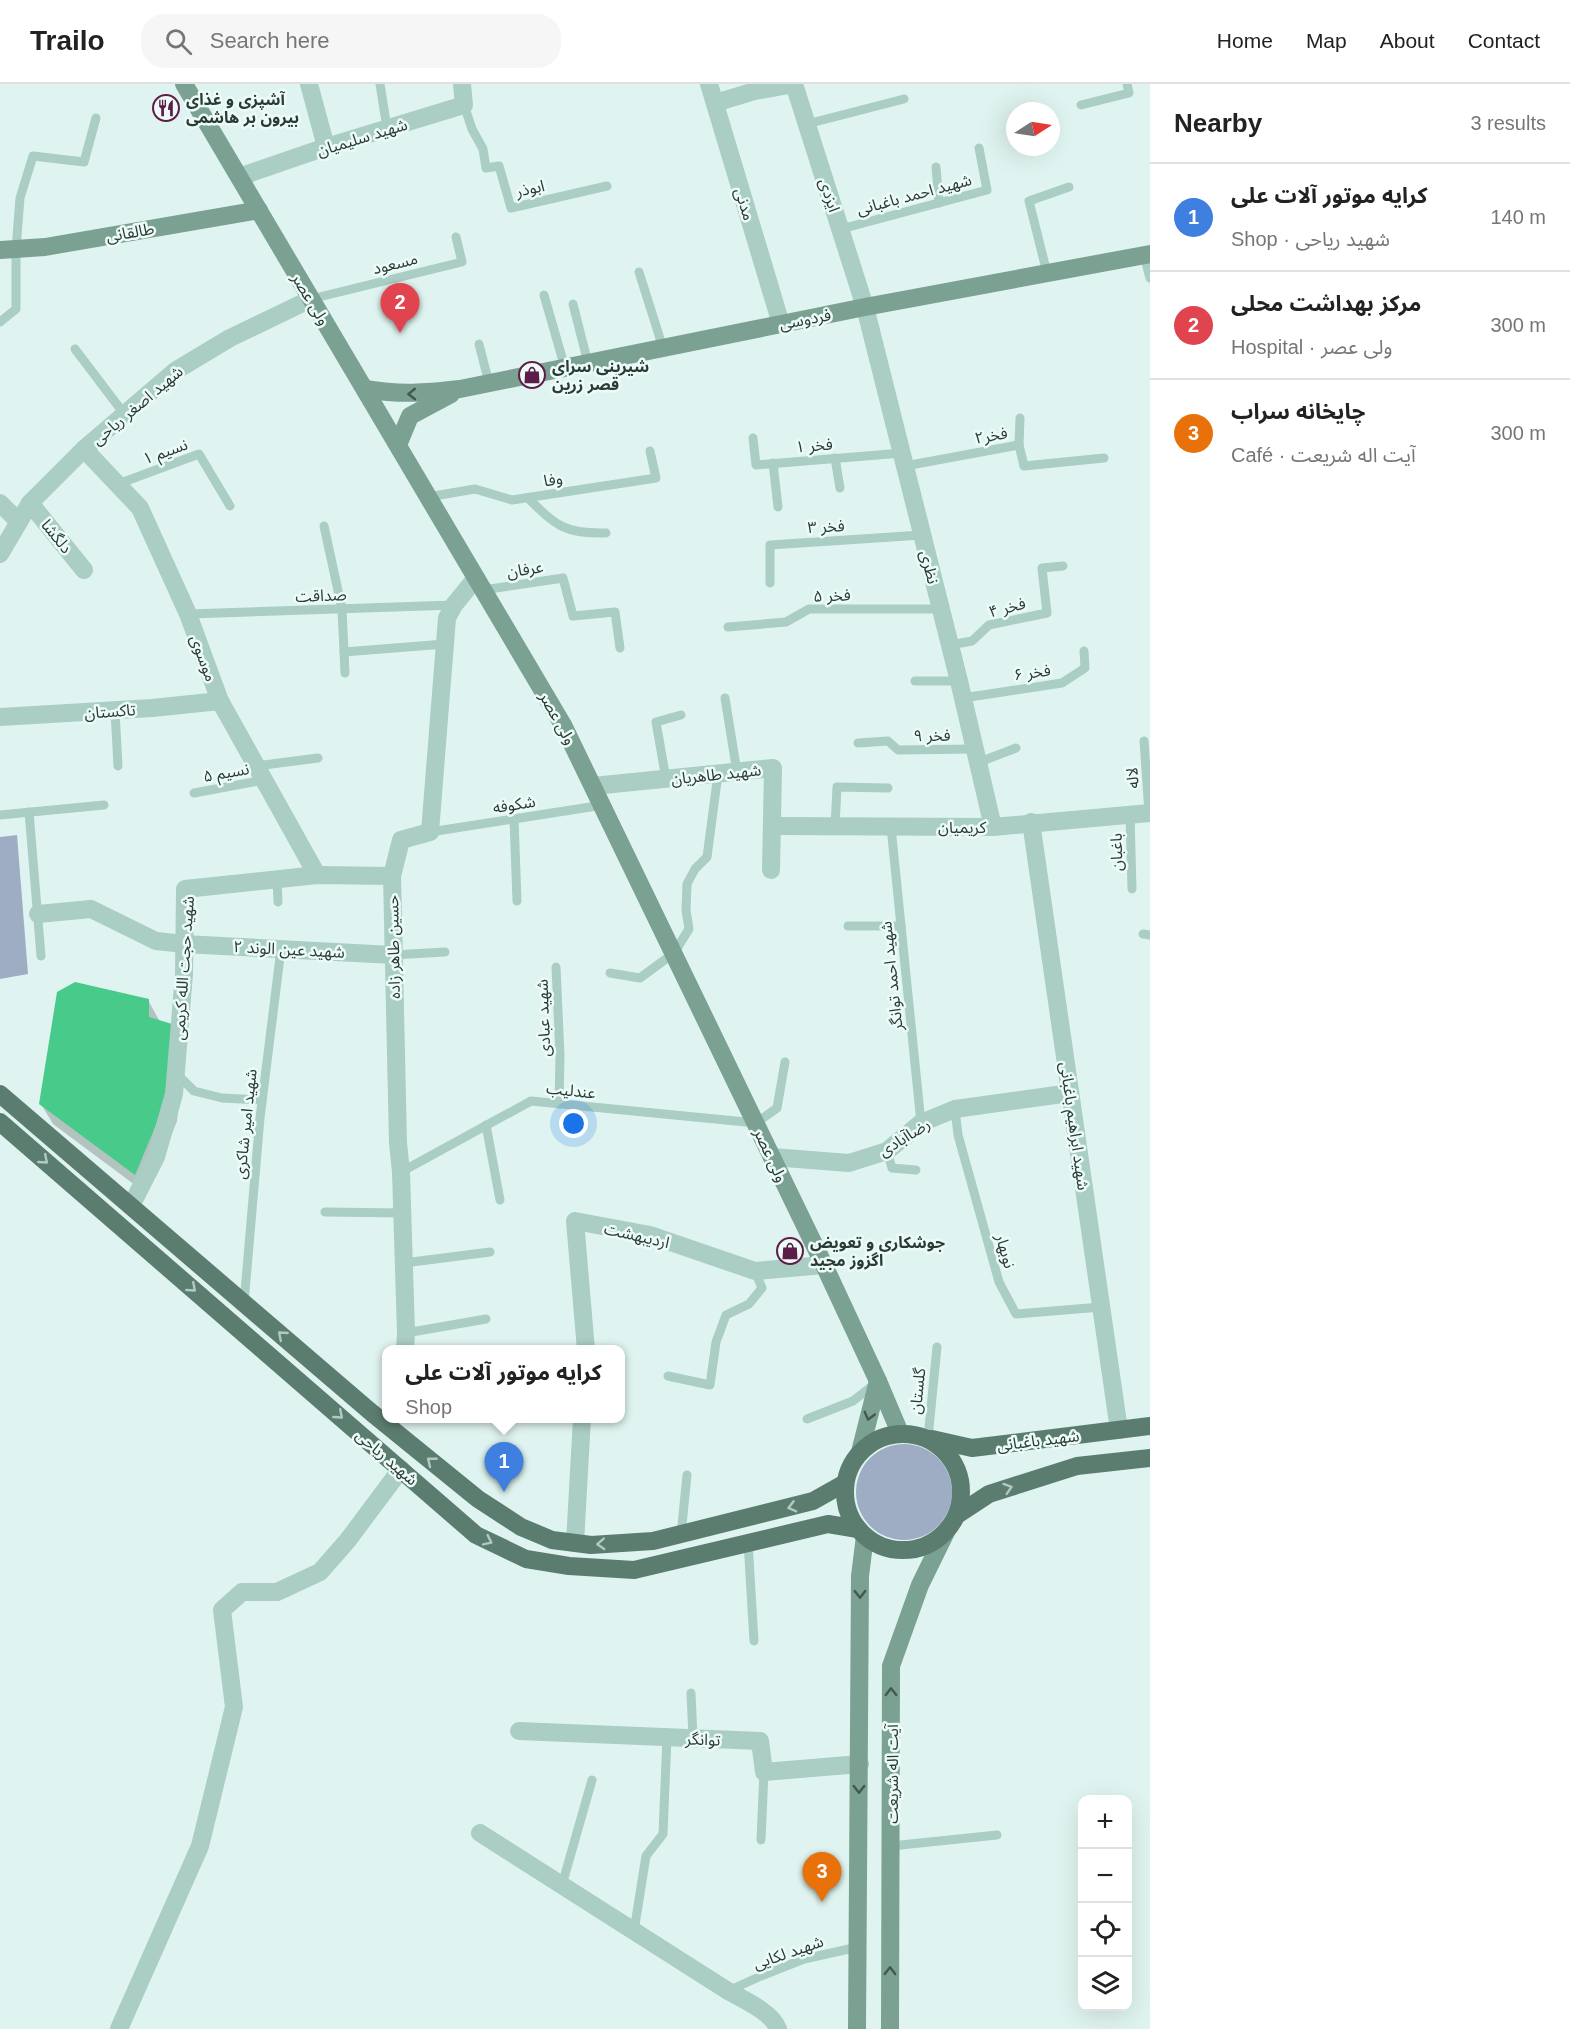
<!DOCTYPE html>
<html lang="en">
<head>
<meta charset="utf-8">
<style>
  :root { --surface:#fff; --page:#f6f6f6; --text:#222; --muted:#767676; --line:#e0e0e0; --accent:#5e1d48 }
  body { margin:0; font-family:Helvetica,"Noto Sans Arabic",sans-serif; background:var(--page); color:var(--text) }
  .controls { position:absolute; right:18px; bottom:18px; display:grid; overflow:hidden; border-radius:12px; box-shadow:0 6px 24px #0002 }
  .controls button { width:54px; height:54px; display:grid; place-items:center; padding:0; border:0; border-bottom:2px solid var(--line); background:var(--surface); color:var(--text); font:30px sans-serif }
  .compass { position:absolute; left:1006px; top:18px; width:54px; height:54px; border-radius:50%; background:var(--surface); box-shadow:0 6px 24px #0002; rotate:78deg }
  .you { position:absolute; left:574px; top:1040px; width:21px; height:21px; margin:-15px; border:4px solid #fff; border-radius:50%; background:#1a73e8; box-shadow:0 0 0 9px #1a73e833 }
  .badge { display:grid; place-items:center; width:39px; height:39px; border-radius:50%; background:var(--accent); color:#fff; font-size:20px; font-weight:700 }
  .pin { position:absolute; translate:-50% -50px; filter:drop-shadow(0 2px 3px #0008) }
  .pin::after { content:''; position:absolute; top:32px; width:21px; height:18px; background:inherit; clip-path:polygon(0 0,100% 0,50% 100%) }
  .popup { position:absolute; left:382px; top:1261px; width:243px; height:78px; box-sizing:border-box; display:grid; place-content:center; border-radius:12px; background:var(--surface); filter:drop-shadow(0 2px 4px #0005); font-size:20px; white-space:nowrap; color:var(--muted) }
  .popup b { font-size:22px; color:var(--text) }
  .popup::after { content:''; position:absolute; left:50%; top:100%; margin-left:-12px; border:12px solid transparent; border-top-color:var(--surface) }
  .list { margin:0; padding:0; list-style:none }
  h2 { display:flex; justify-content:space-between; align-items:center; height:78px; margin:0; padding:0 24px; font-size:26px }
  h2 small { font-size:20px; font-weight:400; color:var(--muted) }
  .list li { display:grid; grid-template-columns:39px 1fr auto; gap:18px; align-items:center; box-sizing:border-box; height:108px; padding:0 24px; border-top:2px solid var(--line) }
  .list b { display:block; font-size:22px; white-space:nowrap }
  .list p { margin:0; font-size:20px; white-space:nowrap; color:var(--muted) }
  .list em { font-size:20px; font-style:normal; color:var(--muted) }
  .icon { flex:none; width:33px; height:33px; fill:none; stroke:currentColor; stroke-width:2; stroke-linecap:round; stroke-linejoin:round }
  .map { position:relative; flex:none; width:1150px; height:1945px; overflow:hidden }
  header { display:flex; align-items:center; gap:36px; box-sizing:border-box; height:84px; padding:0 30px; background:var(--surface); border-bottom:2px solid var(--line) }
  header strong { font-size:28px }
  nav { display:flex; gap:33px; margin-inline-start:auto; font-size:21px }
  .search { width:420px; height:54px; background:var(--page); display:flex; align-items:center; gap:15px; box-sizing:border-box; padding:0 21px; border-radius:24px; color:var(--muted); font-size:22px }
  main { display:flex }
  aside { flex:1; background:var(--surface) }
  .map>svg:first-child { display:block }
</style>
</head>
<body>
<header>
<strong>Trailo</strong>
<div class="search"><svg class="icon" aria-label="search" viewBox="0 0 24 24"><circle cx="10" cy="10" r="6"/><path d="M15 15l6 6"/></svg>Search here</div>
<nav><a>Home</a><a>Map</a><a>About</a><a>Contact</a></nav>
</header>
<main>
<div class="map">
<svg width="1150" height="1945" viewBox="0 0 1150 1945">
  <rect width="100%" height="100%" fill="#dff4f0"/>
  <g fill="#9eadc4">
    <polygon points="17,751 28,890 0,895 0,753"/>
    <circle cx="904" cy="1408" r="48"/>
  </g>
  <polygon fill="#0003" points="148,916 159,936 183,961 177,1037 147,1110 53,1040 41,1020"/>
  <polygon fill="#47ca8a" points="75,898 149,915 149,933 172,940 166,1017 135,1091 39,1020 57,908"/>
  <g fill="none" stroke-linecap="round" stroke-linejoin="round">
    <g stroke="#aacdc4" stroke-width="9">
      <polyline points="380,0 387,44"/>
      <polyline points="464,21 472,45 483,65 486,84 499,82 511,124 607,102"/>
      <polyline points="1081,21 1129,9 1127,0"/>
      <polyline points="807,40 904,15"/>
      <polyline points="936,83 939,119"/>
      <polyline points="841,145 987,106 979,64"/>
      <polyline points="1144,171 1150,194"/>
      <polyline points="639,188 663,264"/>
      <polyline points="1047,189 1029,117 1069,103"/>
      <polyline points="544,211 565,284"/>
      <polyline points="311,215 462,178 456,153"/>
      <polyline points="573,220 588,279"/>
      <polyline points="0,238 16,225 16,165 20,114 33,72 84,78 96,34"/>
      <polyline points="479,260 489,299"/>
      <polyline points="75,265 125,331"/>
      <polyline points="753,354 756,381 902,369"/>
      <polyline points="1019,361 1020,334"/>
      <polyline points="835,374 840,404"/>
      <polyline points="773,379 778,423"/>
      <polyline points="905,382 1019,361 1024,382 1104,374"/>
      <polyline points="118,400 199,370 230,422"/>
      <polyline points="428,413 475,405 512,416 656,394 650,367"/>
      <path d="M528,414C556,442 565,450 606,449"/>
      <polyline points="324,442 342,525 345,589"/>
      <polyline points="770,499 770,461 922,451"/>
      <polyline points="483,506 563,494 573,532 615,528 620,564"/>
      <polyline points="188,530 454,521"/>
      <polyline points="728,543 786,538 809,525 941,525"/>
      <polyline points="950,561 972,557 989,541 1047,529 1042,484 1063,482"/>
      <polyline points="344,568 445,560"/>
      <polyline points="915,597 959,597"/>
      <polyline points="725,614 737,688"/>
      <polyline points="963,614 1062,599 1085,584 1084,567"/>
      <polyline points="115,627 118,682"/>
      <polyline points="1144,657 1149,729"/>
      <polyline points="858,659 888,657 898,666 974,665"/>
      <polyline points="977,679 1016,664"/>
      <polyline points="256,682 318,674"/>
      <polyline points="666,695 656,638 681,631"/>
      <polyline points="194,709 264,696"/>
      <polyline points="29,728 41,872"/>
      <polyline points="1130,730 1132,805"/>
      <polyline points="0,731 104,721"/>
      <polyline points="514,735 517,817"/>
      <polyline points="835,743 837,703 888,704"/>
      <polyline points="891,743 921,1039"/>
      <polyline points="430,748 603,721"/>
      <polyline points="277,795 278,818"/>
      <polyline points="848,842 901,842"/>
      <polyline points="1143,850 1150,851"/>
      <polyline points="393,871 445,868"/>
      <polyline points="556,883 560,972 559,1020"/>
      <polyline points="610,889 640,894 674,869 689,845 686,826 687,800 695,785 707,773 718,690"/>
      <polyline points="177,990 194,1007 222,1014 262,1016"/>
      <polyline points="955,1025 958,1051 999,1198 1016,1230 1101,1223"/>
      <polyline points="486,1041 500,1116"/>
      <polyline points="887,1067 892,1084 916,1086"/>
      <polyline points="401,1088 531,1017 756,1039 777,1024 785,978"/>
      <polyline points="325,1128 402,1129"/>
      <polyline points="404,1179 490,1168"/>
      <polyline points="244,1219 260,1034 281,865"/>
      <polyline points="406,1249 486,1235"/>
      <polyline points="668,1292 710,1301 716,1258 726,1231 749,1220 762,1204 755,1187"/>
      <polyline points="807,1335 853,1317 876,1299"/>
      <polyline points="928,1354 937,1263"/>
      <polyline points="681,1451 687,1391"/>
      <polyline points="748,1458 754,1557"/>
      <polyline points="691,1609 693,1654"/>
      <polyline points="761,1756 764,1688"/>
      <polyline points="891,1762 997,1751"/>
      <polyline points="562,1801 592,1696"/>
      <polyline points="634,1847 646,1772 663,1750 667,1653"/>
      <polyline points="728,1907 761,1892 804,1875 858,1863"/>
    </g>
    <g stroke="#aacdc4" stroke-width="18">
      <polyline points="309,0 326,63"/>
      <polyline points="709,0 781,240"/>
      <polyline points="794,0 865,223 959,597 993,743"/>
      <polyline points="715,19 755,7 794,0"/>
      <polyline points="239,93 326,63 464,21 462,0"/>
      <polyline points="84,365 140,424 188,530 220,617 317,791"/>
      <polyline points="0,419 19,438"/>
      <polyline points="30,419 84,486"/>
      <polyline points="0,470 30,419 84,365 175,287 230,254 311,215"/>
      <polyline points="0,633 152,624 220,617"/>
      <polyline points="593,702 773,684 771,786"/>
      <polyline points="1031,738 1119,1346"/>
      <polyline points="773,742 993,743 1150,729"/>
      <polyline points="38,830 91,825 156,857 184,860 393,871"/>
      <polyline points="772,1073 849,1079 887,1067 921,1039 955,1025 1070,1009"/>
      <polyline points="131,1122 156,1073 174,1010 184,890 185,805 317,791 392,792"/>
      <polyline points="405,1266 406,1249 401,1088 398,1059 392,792 401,756 430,748 447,534 454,521 476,494"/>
      <polyline points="586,1266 575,1137 650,1151 755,1187 824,1181"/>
      <polyline points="575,1459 582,1334"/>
      <polyline points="519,1647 760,1657 764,1688 860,1680"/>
      <path d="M480,1749L728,1907C744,1916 772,1928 778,1945"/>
      <polyline points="119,1945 200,1762 234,1623 222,1526 242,1508 277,1508 320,1488 348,1456 401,1385"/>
    </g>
    <g stroke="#7ba193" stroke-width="18">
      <polyline points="184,0 563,641 824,1181 878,1297 900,1349"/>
      <polyline points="0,166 45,163 259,126"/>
      <path d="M365,305C401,311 424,309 460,305L865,223L1150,170"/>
      <polyline points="398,361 410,332 451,310"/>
      <polyline points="860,1368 878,1297"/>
      <polyline points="857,1945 860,1492 865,1452"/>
      <polyline points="890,1945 891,1582 920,1501 947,1446"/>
    </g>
    <g stroke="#5b7d6f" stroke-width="18">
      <polyline points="0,1010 372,1329 478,1415 521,1443 552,1456 591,1461 653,1457 813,1417 845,1399"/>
      <polyline points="0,1038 476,1451 526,1475 569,1482 634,1486 828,1440 858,1445"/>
      <circle cx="903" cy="1408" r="58"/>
      <polyline points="932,1355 972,1364 1150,1342"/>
      <polyline points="957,1431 989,1410 1077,1382 1150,1374"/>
    </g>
  </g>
  <defs><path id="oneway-chevron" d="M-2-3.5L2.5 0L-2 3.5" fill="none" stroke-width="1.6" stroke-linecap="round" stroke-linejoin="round" transform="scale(1.5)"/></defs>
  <g stroke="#425950">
    <use href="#oneway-chevron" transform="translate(412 310) rotate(179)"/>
    <use href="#oneway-chevron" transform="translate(869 1332) rotate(105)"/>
    <use href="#oneway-chevron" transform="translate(860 1510) rotate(89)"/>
    <use href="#oneway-chevron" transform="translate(891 1608) rotate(-90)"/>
    <use href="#oneway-chevron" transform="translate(859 1705) rotate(90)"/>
    <use href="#oneway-chevron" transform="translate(890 1887) rotate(-89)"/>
  </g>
  <g stroke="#b2c9c1">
    <use href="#oneway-chevron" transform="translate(44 1076) rotate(41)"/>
    <use href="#oneway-chevron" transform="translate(192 1204) rotate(41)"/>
    <use href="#oneway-chevron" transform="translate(282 1251) rotate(-139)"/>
    <use href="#oneway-chevron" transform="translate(339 1331) rotate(41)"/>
    <use href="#oneway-chevron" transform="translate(431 1377) rotate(-141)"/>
    <use href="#oneway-chevron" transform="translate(1008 1404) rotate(-18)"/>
    <use href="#oneway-chevron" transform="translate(792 1423) rotate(166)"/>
    <use href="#oneway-chevron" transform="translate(488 1457) rotate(26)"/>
    <use href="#oneway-chevron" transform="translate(601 1460) rotate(177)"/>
  </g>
  <defs>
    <symbol id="restaurant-ring" viewBox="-11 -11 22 22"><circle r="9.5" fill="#ecfbf8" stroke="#5e1d48" stroke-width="1.5"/><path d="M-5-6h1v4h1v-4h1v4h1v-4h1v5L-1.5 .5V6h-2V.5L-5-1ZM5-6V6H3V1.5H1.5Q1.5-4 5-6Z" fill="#5e1d48"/></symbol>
    <symbol id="shop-ring" viewBox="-11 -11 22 22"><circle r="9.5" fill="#ecfbf8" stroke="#5e1d48" stroke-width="1.5"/><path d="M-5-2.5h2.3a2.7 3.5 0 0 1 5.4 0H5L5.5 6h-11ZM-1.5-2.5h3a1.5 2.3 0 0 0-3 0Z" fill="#5e1d48"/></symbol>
  </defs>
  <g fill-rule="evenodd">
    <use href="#restaurant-ring" x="151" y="9" width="30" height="30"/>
    <use href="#shop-ring" x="517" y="276" width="30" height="30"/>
    <use href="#shop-ring" x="775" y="1152" width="30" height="30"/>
  </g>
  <g text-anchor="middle" stroke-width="5" stroke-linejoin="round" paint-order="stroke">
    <g font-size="16" font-weight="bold" fill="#2a3a34" stroke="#ecfbf8" text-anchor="start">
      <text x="186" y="21">آشپزی و غذای<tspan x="186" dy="18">بیرون بر هاشمی</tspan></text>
      <text x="552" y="288">شیرینی سرای<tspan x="552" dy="18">قصر زرین</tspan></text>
      <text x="810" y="1164">جوشکاری و تعویض<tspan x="810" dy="18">اگزوز مجید</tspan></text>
    </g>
    <g font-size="16" fill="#2a3a34" stroke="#ecfbf8">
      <text transform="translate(362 53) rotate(-17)" y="6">شهید سلیمیان</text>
      <text transform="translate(530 104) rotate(-13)" y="6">ابوذر</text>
      <text transform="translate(914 110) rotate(-15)" y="6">شهید احمد باغبانی</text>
      <text transform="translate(830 111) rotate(72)" y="6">ایزدی</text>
      <text transform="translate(745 120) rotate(73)" y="6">مدنی</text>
      <text transform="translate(130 148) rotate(-10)" y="6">طالقانی</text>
      <text transform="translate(395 179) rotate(-14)" y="6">مسعود</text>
      <text transform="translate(311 215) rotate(59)" y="6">ولی عصر</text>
      <text transform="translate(805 235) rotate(-11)" y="6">فردوسی</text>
      <text transform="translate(137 321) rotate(-40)" y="6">شهید اصغر ریاحی</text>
      <text transform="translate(991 351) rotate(-10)" y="6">فخر۲</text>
      <text transform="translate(814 361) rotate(-5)" y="6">فخر ۱</text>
      <text transform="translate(165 367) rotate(-20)" y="6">نسیم ۱</text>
      <text transform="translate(553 395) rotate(-9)" y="6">وفا</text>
      <text transform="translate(826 442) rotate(-3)" y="6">فخر ۳</text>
      <text transform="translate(57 452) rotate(51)" y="6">دلگشا</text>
      <text transform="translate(930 483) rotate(76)" y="6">نظری</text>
      <text transform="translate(525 485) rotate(-9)" y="6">عرفان</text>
      <text transform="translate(321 511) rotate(-2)" y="6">صداقت</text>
      <text transform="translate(832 511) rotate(-2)" y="6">فخر ۵</text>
      <text transform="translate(1007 523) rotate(-15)" y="6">فخر ۴</text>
      <text transform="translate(204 574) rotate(70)" y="6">موسوی</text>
      <text transform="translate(1032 588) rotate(-8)" y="6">فخر ۶</text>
      <text transform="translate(110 627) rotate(-4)" y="6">تاکستان</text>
      <text transform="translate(558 634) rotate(61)" y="6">ولی عصر</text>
      <text transform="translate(932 651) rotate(-1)" y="6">فخر ۹</text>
      <text transform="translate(226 688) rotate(-10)" y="6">نسیم ۵</text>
      <text transform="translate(716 690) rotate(-6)" y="6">شهید طاهریان</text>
      <text transform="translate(1132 694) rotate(-94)" y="6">لاله</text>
      <text transform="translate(514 720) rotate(-9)" y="6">شکوفه</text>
      <text x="962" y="749">کریمیان</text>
      <text transform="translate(1116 768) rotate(-91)" y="6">باغبان</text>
      <text transform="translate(393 863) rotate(-91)" y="6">حسین طاهر زاده</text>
      <text transform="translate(289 865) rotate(3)" y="6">شهید عین الوند ۲</text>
      <text transform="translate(183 884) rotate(-86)" y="6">شهید حجت الله کریمی</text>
      <text transform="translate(891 892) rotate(-96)" y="6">شهید احمد توانگر</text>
      <text transform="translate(543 934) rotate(-92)" y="6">شهید عبادی</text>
      <text transform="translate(571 1006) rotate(6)" y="6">عندلیب</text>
      <text transform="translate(245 1040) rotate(-84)" y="6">شهید امیر شاکری</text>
      <text transform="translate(1075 1042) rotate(82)" y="6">شهید ابراهیم باغبانی</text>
      <text transform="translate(904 1053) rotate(-32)" y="6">رضاآبادی</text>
      <text transform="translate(771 1071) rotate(65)" y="6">ولی عصر</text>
      <text transform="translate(637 1151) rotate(13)" y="6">اردیبهشت</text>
      <text transform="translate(1006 1167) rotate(74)" y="6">نوبهار</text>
      <text transform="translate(917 1307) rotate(-84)" y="6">گلستان</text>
      <text transform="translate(1038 1356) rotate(-7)" y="6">شهید باغبانی</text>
      <text transform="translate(387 1373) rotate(41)" y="6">شهید ریاحی</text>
      <text transform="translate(703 1655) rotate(2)" y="6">توانگر</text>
      <text transform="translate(892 1690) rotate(-90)" y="6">آیت اله شریعت</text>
      <text transform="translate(788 1868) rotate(-19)" y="6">شهید لکایی</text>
    </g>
  </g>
</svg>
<div class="controls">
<button>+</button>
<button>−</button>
<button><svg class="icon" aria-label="locate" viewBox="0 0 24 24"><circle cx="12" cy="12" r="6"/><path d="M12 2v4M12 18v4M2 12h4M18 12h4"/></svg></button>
<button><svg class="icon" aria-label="layers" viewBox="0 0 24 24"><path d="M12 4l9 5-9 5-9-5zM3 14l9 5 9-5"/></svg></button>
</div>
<svg class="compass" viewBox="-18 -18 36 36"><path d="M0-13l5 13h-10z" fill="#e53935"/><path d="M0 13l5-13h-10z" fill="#767676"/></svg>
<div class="you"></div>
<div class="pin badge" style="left:504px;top:1408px;background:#3f7fe0">1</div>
<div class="popup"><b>کرایه موتور آلات علی</b>Shop</div>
<div class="pin badge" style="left:400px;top:249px;background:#e0444e">2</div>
<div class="pin badge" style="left:822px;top:1818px;background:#e8710a">3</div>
</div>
<aside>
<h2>Nearby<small>3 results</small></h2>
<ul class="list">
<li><span class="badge" style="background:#3f7fe0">1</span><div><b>کرایه موتور آلات علی</b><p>Shop · شهید ریاحی</p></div><em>140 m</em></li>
<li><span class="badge" style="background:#e0444e">2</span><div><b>مرکز بهداشت محلی</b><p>Hospital · ولی عصر</p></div><em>300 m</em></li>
<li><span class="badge" style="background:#e8710a">3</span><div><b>چایخانه سراب</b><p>Café · آیت اله شریعت</p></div><em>300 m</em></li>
</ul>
</aside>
</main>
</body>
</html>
